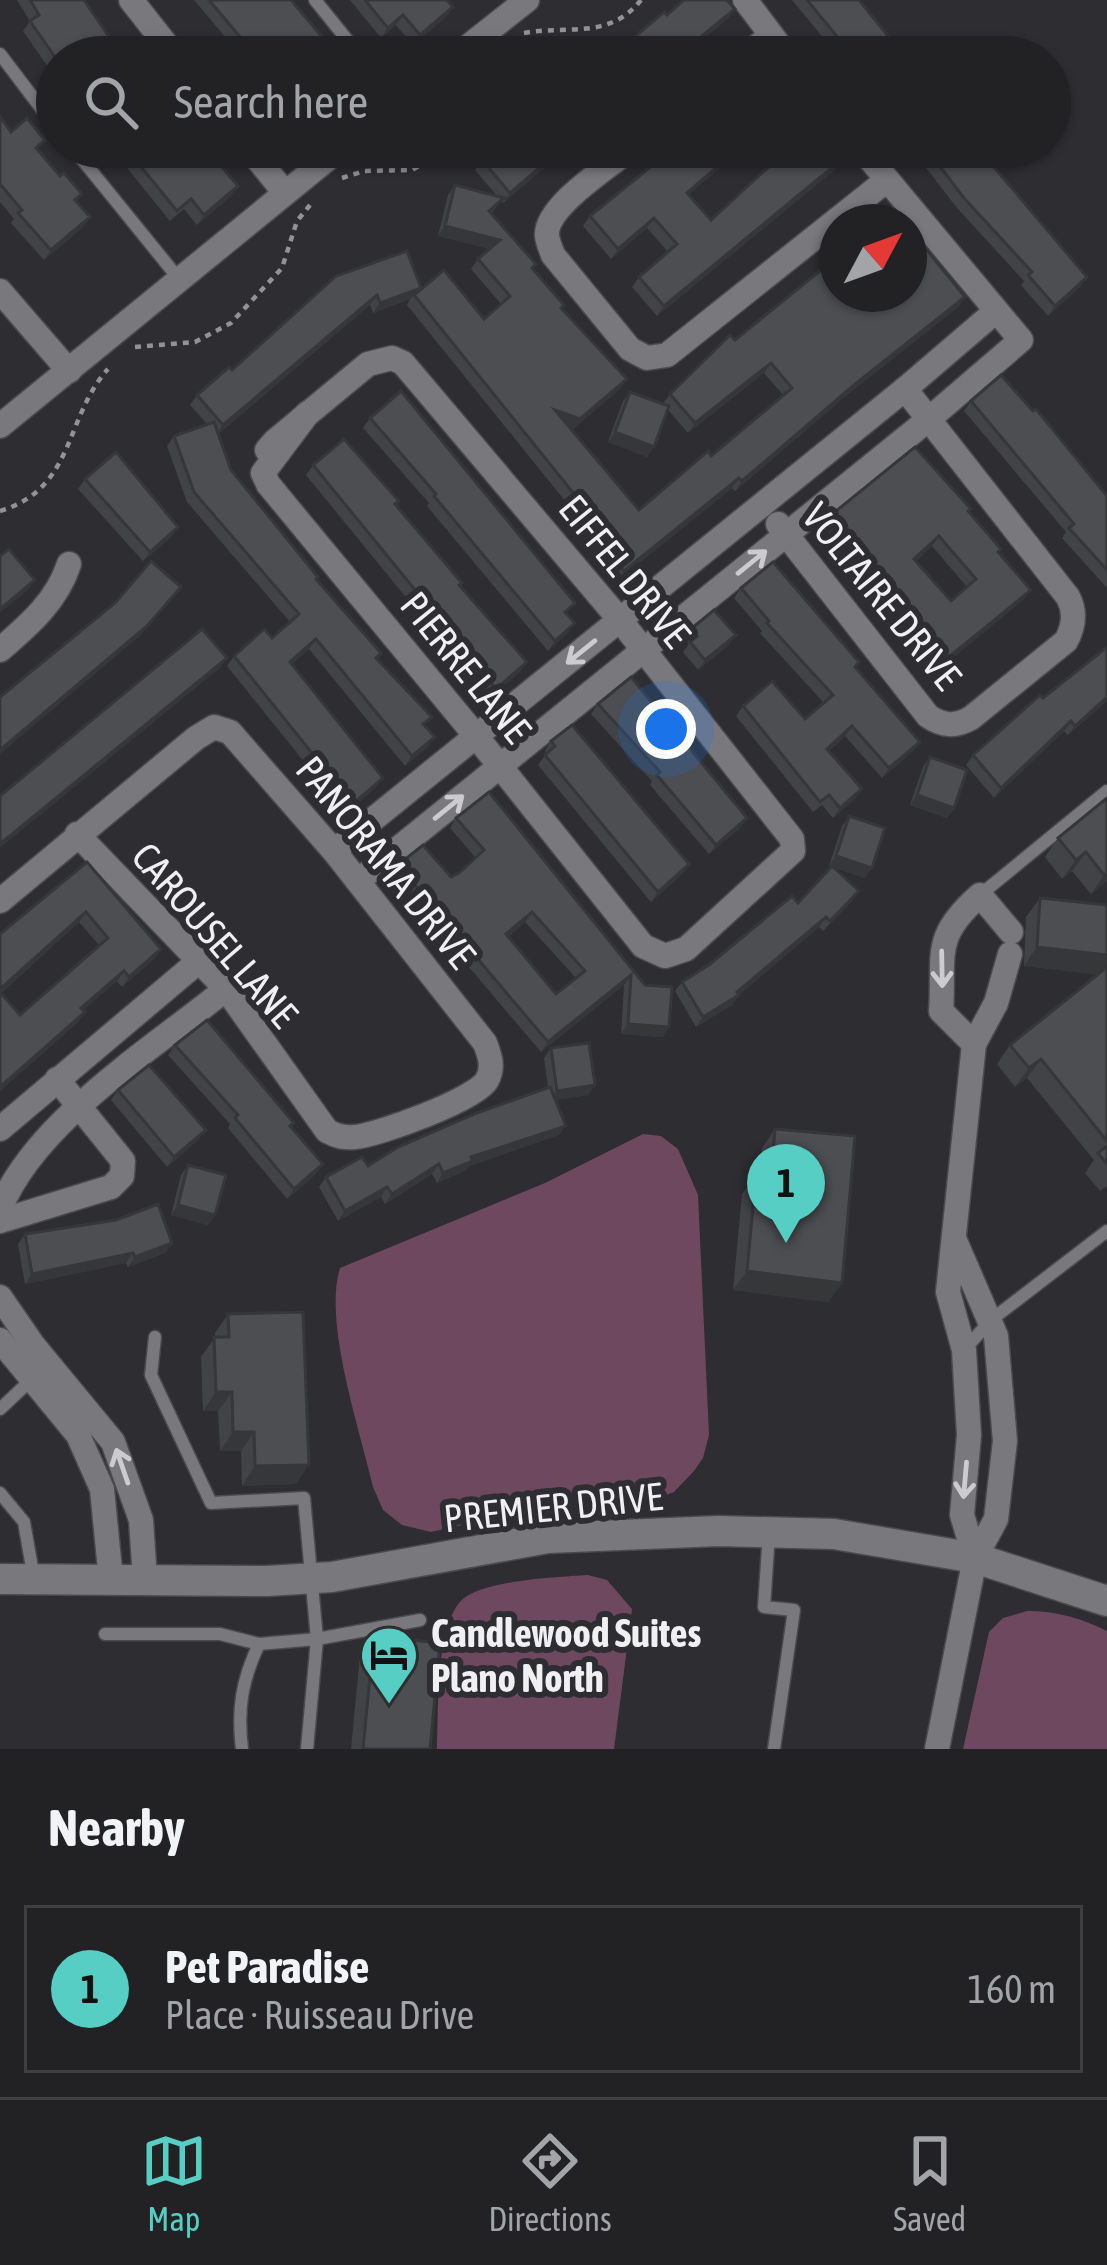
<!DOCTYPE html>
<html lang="en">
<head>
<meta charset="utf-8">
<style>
  :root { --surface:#222225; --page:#2e2f32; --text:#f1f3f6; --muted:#a2a4a7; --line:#3f3f42; --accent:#56cec3 }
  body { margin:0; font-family:"Asap Condensed",sans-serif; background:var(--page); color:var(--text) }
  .compass { position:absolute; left:819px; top:204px; width:108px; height:108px; border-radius:50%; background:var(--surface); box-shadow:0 3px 9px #0004; rotate:49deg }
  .you { position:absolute; left:666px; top:729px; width:42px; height:42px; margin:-30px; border:9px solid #fff; border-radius:50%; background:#1a73e8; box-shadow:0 0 0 18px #1a73e833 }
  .badge { display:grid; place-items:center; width:78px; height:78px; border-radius:50%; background:var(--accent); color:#111; font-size:39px; font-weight:700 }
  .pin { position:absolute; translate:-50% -99px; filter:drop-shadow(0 3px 6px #0008) }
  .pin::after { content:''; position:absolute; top:63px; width:42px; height:36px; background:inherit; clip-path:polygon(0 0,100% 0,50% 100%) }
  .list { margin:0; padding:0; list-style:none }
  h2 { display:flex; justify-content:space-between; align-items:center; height:156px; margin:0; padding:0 48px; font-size:51px }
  h2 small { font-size:39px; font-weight:400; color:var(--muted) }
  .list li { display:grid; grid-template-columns:78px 1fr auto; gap:36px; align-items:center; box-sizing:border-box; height:168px; margin:0 24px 24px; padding:0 24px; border:3px solid var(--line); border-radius:0px }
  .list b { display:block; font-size:45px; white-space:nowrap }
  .list p { margin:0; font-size:39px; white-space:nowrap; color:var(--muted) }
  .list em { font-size:39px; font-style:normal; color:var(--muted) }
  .icon { flex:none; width:66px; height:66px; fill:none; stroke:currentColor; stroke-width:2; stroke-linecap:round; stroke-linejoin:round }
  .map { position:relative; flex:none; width:1107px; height:1749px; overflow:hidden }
  .search { position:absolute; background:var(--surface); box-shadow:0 3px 9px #0004; left:36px; right:36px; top:36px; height:132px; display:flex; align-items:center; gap:30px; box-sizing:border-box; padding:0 42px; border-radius:66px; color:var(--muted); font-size:45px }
  .sheet { height:348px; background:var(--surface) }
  nav { display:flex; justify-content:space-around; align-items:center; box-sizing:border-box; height:168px; border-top:3px solid var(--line); background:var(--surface); font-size:33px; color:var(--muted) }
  nav a { display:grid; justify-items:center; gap:6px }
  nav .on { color:var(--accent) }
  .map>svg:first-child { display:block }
</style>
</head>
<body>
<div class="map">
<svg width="1107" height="1749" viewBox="0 0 1107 1749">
  <rect width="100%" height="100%" fill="#2e2d31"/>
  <g fill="#6e485f">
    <path d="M643,1134L661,1136L678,1149L698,1195L709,1435L703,1458L694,1471L674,1492L650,1501L533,1509L431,1532L402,1525L383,1510L373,1487C360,1430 323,1322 340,1268L545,1183Z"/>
    <path d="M588,1575L607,1580L632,1609L614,1749H437C439,1712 434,1616 467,1596C493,1580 557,1577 588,1575Z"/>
    <path d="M1027,1611C1057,1611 1081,1618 1107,1631V1749H963L989,1632L1003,1618Z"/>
  </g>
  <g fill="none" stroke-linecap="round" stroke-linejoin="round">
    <defs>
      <g id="service">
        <polyline points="315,0 361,57"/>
        <polyline points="0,54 57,129"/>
        <polyline points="72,147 179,279"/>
        <polyline points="980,895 1107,791"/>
        <polyline points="155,1337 151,1375 211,1503 304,1498 317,1639 420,1620"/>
        <polyline points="965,1349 991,1320 1107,1231"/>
        <polyline points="0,1409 31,1380"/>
        <polyline points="0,1493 24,1522 34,1579"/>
        <polyline points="769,1533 764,1607 794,1610 774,1749"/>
        <polyline points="105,1634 220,1634 259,1644 317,1639 307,1749"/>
        <path d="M242,1749C237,1709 242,1680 259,1644"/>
      </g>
      <g id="minor">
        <polyline points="131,0 176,57"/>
        <polyline points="745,0 788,57"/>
        <polyline points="455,57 527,0"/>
        <polyline points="744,57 770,36"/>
        <polyline points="248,147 285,193"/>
        <path d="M633,147C611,165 544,207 547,236C548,243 551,249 553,255L630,349L647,358L667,355L887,180"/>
        <polyline points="0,291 69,371"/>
        <polyline points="308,413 263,473 268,484 476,736 643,946 665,956 686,949 793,851 792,839 620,620 403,363 392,358 368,364 275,441 267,450 308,413"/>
        <polyline points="0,426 342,147"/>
        <path d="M778,524L928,716C943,726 955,727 971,718L1066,641C1074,626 1076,612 1068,597L905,389"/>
        <path d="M0,650C29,625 57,601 69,564"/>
        <polyline points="334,851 905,389 996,311"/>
        <polyline points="358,881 929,419 1021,340 860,147"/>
        <path d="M0,901L196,738L214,727L230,732L334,851L485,1043C490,1056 494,1067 487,1080C477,1099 378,1135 355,1137C343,1138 337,1136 327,1131L226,989L77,834"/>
        <path d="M974,1044L941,1011C945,954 931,938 980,895L1011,932"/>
        <polyline points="0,1129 199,961"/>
        <path d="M0,1209C35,1122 152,1049 226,989"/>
        <polyline points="0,1221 111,1187 122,1176 123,1161 57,1079"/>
        <polyline points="0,1297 33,1345 113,1442 141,1520 145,1579"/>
        <polyline points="0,1340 78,1435 102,1489 111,1580"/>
        <polyline points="975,1558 962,1515 969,1435 964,1350 948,1292 974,1044 996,1003 1010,954"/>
        <polyline points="937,1749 975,1558 996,1519 1005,1441 996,1336 956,1243"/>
      </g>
      <polyline id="tertiary" points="0,1579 267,1581 332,1577 548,1538 719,1531 834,1534 975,1558 1107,1601"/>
    </defs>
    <use href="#service" stroke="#4a494d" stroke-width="15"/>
    <use href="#minor" stroke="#4a494d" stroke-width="27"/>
    <use href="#tertiary" stroke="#4a494d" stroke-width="33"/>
    <g stroke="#939296" stroke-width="4.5" stroke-dasharray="6 6" stroke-linecap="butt">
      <path d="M524,33C568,25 609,40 641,0"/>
      <polyline points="342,178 364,171 412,170 451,147"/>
      <polyline points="135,347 195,342 231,323 282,268 297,221 310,205"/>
      <path d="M0,511C75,489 64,418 108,369"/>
    </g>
    <use href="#service" stroke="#79787d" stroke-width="12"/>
    <use href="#minor" stroke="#79787d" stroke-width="24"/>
    <use href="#tertiary" stroke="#79787d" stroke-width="30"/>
  </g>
  <g fill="#424347" fill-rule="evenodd">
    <polygon points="17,0 84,0 114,44 131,57 57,57 57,80 23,31 30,21"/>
    <polygon points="194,0 291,0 339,57 242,57"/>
    <polygon points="350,0 447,0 453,7 446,17 413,45 396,25 381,38"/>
    <polygon points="792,0 859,0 905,57 839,57"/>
    <polygon points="0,116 11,132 38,150 90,217 83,227 44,260 11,223 14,219 0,202"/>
    <polygon points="110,147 205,147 231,196 197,225 184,209 170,221"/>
    <polygon points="497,147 569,147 503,203 502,201 491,213 533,269 564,305 561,309 627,379 620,389 573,429 570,428 639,510 711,456 783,395 764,373 688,433 668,410 647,457 608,442 623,401 630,392 663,404 670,394 735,340 965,297 958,307 847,395 735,491 732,488 617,581 592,552 599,543 407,305 410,299 373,313 370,305 218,434 231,470 317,580 381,653 377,659 425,726 428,747 405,766 309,649 292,664 376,787 346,814 227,666 234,656 272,638 290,622 187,502 167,446 174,436 207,424 190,405 197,395 232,370 336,276 421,288 484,319 501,304 471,269 478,259 490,249 438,236 448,195 455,185 497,196 475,170 482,160"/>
    <polygon points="774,147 847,147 851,152 844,162 657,316 632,287 639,277 668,252 647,228 611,259 583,226 590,216 689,195 711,220 781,155"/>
    <polygon points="910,147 977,147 1080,287 1048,316 1021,285 1024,281 957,208"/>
    <polygon points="971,401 1107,496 1107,588 1062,538 1066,532 964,411"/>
    <polygon points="370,418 567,614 568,633 548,651 427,506 429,503 363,428"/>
    <polygon points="313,465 396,505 460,586 520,672 489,699 306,475"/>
    <polygon points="85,479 178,527 171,537 143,561 78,489"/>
    <path d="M969,512L999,553L1024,599L937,671L823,526L830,516ZM932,546L967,587L951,601L916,561Z"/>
    <polygon points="741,588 856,668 913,751 882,778 845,736 829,751 855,799 833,818 822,805 813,812 736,716 743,706 805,719 824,703 760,633 762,631 734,598"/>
    <polygon points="691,629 729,645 698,670 683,652 689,644 684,639"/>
    <polygon points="1107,647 1107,701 1068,735 1064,731 994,798 966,765 973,755"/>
    <polygon points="598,704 740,828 709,854 650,785 652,781 591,714"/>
    <polygon points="551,741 689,864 682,874 651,902 538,765 546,754 545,751"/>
    <polygon points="930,757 954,808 947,818 910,805 923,767"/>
    <polygon points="1107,798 1107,881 1091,894 1072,871 1062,879 1045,857 1058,838"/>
    <polygon points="849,816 865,878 835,868 859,891 852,901 823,931 819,927 739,995 732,1005 696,1027 675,991 682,982 710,964 798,903 831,867 829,866 842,826"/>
    <path d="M456,818L645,985L663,1037L621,1034L624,985L541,1052L391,875L398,865L451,877L459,873L476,858L450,828ZM525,922L576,978L556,994L508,937Z"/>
    <path d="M87,862L161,949L154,959L122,987L117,981L83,1010L85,1012L78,1022L0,1091V934ZM79,922L99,945L20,1015L1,993Z"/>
    <polygon points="1040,898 1107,905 1107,1186 1100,1191 1085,1173 1094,1160 1027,1078 1015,1087 997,1064 1010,1045 1097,974 1024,966 1026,917"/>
    <polygon points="175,1045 294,1123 291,1127 316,1174 287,1199 228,1128 230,1124 168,1055"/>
    <polygon points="551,1048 595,1085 588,1095 555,1100 559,1135 469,1166 466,1170 437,1183 432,1174 385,1204 381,1197 338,1221 319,1187 326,1177 368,1166 548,1088 544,1058"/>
    <polygon points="118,1090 199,1139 167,1167 111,1100"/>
    <polygon points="775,1129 842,1283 828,1302 733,1290 742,1194 756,1175 760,1175 762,1148"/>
    <polygon points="188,1165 215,1215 208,1225 171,1215 181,1175"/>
    <polygon points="116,1220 172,1243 165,1253 128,1267 126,1263 25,1284 18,1244 25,1234"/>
    <polygon points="228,1314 296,1484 242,1486 241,1451 220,1451 218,1411 203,1411 201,1357 215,1337 215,1333"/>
    <polygon points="374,1636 430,1749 351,1749 360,1655"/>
  </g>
  <g fill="#363739">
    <polygon points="453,7 446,17 413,45 420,35"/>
    <polygon points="735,9 728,19 681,57 676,57"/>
    <polygon points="403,15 396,25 381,38 388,28"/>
    <polygon points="564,147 569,147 503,203 510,193"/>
    <polygon points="740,147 745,147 680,202 687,193"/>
    <polygon points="851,152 844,162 657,316 664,306"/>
    <polygon points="238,186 231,196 197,225 204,215"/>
    <polygon points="90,217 83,227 44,260 51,250"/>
    <polygon points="654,218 647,228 611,259 618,249"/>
    <polygon points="445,226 500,240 493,250 438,236"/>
    <polygon points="1087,277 1080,287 1048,316 1055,306"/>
    <polygon points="421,288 410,299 373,313 380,303"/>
    <polygon points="377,295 370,305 216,435 223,425"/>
    <polygon points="965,297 958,307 847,395 735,491 742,481 854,385"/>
    <polygon points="771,363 764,373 688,433 695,423"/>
    <polygon points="627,379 620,389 573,429 548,420 555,410"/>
    <polygon points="615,432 654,447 647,457 608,442"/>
    <polygon points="739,478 732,488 617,581 624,571"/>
    <polygon points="178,527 171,537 143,561 150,552"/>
    <polygon points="939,536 932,546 907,569 914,559"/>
    <polygon points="35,580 28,590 0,613 0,609"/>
    <polygon points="181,587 140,636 0,754 0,750"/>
    <polygon points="1031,590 1024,599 937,671 944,661"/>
    <polygon points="575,623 568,633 548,651 555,641"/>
    <polygon points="736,635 729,645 698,670 705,660"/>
    <polygon points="316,639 309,649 283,672 290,662"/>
    <polygon points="227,658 220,668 0,848 0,844"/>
    <polygon points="527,662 520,672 489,699 496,689"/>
    <polygon points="1107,697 1107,701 1068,735 1075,726"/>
    <polygon points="1071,721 1064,731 994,798 1001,788"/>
    <polygon points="852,726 845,736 820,759 827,749"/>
    <polygon points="435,737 428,747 405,766 412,756"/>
    <polygon points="920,742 913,751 882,778 889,768"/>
    <polygon points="383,778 376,787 346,814 353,804"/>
    <polygon points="862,789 855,799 833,818 840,808"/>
    <polygon points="917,795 954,808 947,818 910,805"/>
    <polygon points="747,818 740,828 709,854 716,845"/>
    <polygon points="1086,852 1072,871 1062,879 1076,860"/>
    <polygon points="836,856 872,868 865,878 829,866"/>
    <polygon points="689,864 682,874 651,902 658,892"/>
    <polygon points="1107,873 1107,881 1091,894 1104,875"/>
    <polygon points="86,912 79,922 0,993 0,989"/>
    <polygon points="532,912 525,922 499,944 506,934"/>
    <polygon points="826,917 819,927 739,995 732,1005 696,1027 703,1017 737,992"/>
    <polygon points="1037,947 1107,955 1106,976 1024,966"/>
    <polygon points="161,949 154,959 122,987 129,977"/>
    <polygon points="124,971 117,981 74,1018 81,1008"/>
    <polygon points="631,975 624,985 541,1052 548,1042"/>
    <polygon points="85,1012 78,1022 0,1091 0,1087"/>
    <polygon points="628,1024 669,1027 663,1037 621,1034"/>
    <polygon points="1041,1059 1027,1078 1015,1087 1029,1068"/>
    <polygon points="595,1085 588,1095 550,1101 557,1091"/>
    <polygon points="566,1126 559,1135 469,1166 466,1170 437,1183 443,1173 471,1157"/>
    <polygon points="206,1130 199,1139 167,1167 174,1157"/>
    <polygon points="323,1164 316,1174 287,1199 294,1189"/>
    <polygon points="439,1164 432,1174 385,1204 392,1194"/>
    <polygon points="387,1187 381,1197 338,1221 345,1211"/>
    <polygon points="178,1205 215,1215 208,1225 171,1215"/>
    <polygon points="172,1243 165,1253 128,1267 135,1257"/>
    <polygon points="133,1253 126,1263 25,1284 32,1274"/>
    <polygon points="747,1271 842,1283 828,1302 733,1290"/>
    <polygon points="216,1392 232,1392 218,1411 203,1411"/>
    <polygon points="233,1432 254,1432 241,1451 220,1451"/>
    <polygon points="309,1465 296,1484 242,1486 255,1466"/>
  </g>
  <g fill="#4d4e52" stroke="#363739" stroke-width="3" fill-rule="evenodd">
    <polygon points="30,0 84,0 114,44 118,41 131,57 57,57 57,60 30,21 39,15"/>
    <polygon points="209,0 291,0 339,57 257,57"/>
    <polygon points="365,0 447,0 453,7 420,35 403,15 388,28"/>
    <polygon points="684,0 727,0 735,9 676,57 605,57 627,38 630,41 664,12 667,15"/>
    <polygon points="807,0 859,0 905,57 854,57"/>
    <polygon points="0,116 11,132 27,118 45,140 36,148 60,176 64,173 82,194 75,200 90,217 51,250 18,213 22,210 0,184"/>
    <polygon points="125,147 205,147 238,186 204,215 191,199 177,211"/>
    <polygon points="497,147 564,147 510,193 482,160"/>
    <polygon points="675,147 740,147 687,193 711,220 790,147 847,147 851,152 664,306 639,277 677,244 654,218 618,249 590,216"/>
    <polygon points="925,147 977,147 1087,277 1055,306 1028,275 1032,272 964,198"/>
    <polygon points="455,185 504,198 489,211 536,264 532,268 564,305 561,308 627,379 580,419 555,410 639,510 708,451 711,456 792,388 771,363 695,423 670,394 730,335 735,340 837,257 837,294 909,294 909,228 965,297 854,385 742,481 739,478 624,571 599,542 607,535 414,295 444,270 484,319 510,296 478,259 500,240 445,226"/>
    <polygon points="895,210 904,222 880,222"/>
    <polygon points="407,251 421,288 380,303 377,295 223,425 197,395 229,367 232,370 336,276"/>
    <polygon points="1001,375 1033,411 1036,409 1107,496 1107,570 1069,528 1074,524 971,401"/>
    <polygon points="401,391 575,603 565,612 575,623 555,641 434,496 436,494 370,418"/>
    <polygon points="630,392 669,406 654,447 615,432"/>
    <polygon points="214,422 231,470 318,577 316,579 381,653 376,658 432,717 423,724 435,737 412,756 316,639 290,662 383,778 353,804 234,656 264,629 272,638 299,614 194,492 174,436"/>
    <polygon points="344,439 399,501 395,504 462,583 459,585 527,662 496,689 313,465"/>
    <path d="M915,447L971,509L968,511L1001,549L998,552L1031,590L944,661L830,516ZM939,536L976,579L951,601L914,559Z"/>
    <polygon points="116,452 178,527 150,552 85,479"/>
    <polygon points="9,549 35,580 0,609 0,556"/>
    <polygon points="151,561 181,587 147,626 0,750 0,697 115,603"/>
    <polygon points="773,562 859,662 855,667 920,742 889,768 852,726 827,749 862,789 840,808 829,795 820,802 743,706 772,681 805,719 833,695 767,623 769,621 741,588"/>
    <polygon points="714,610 736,635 705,660 690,642 697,636 691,629"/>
    <polygon points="202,629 227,658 0,844 0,796"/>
    <polygon points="1107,647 1107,697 1075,726 1071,721 1001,788 973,755 1040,695 1043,698"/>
    <polygon points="631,677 747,818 716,845 657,775 660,772 598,704"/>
    <polygon points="572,725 689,864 658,892 545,755 555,746 551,741"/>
    <polygon points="930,757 967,770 954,808 917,795"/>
    <path d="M489,792L645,985L672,987L669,1027L628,1024L631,975L548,1042L398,865L423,845L451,877L459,873L484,850L456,818ZM532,912L585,971L556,994L506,934Z"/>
    <polygon points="1107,798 1107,873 1104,875 1086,852 1076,860 1058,838"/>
    <polygon points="849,816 885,828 872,868 836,856"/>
    <polygon points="87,862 161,949 129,977 124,971 81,1008 85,1012 0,1087 0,992 20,1015 108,938 86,912 0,989 0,934"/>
    <polygon points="832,866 859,891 830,921 826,917 737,992 739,995 703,1017 682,982 710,964 792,896 798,903"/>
    <polygon points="1040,898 1107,905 1107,955 1037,947"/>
    <polygon points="1107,967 1107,1141 1041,1059 1029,1068 1010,1045"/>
    <polygon points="207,1020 294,1123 290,1126 323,1164 294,1189 235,1118 238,1115 175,1045"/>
    <polygon points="589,1043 595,1085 557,1091 551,1048"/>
    <polygon points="149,1065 206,1130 174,1157 118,1090"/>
    <polygon points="550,1087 566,1126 471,1157 473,1161 443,1173 439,1164 392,1194 387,1187 345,1211 326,1177 362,1157 368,1166 398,1147 474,1114"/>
    <polygon points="775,1129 855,1136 842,1283 747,1271 756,1175 771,1176"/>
    <polygon points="1107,1146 1107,1164 1098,1153"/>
    <polygon points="188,1165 226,1175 215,1215 178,1205"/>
    <polygon points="158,1204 172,1243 135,1257 133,1253 32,1274 25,1234 116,1220"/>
    <polygon points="303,1312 309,1465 255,1466 254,1432 233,1432 232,1392 216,1392 214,1337 229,1337 228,1314"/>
    <polygon points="374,1636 440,1643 430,1749 363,1749"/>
  </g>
  <defs><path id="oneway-shaft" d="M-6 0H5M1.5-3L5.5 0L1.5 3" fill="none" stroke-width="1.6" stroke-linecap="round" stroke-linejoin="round" transform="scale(3)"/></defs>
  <g stroke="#cccbcf">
    <use href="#oneway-shaft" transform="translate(752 562) rotate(-39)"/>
    <use href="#oneway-shaft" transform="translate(581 652) rotate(141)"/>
    <use href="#oneway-shaft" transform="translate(449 807) rotate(-39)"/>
    <use href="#oneway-shaft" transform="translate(942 969) rotate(89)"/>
    <use href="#oneway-shaft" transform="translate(122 1466) rotate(-109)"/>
    <use href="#oneway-shaft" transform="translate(965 1480) rotate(95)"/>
  </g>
  <defs>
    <symbol id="hotel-pin" viewBox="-11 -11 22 30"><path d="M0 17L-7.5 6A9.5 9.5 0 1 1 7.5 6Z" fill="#56cec3" stroke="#2e2d31"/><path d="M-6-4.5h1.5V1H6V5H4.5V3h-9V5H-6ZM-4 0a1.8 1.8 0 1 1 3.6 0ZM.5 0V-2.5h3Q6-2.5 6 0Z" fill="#111"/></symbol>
  </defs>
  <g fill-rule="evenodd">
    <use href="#hotel-pin" x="356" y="1622" width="66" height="90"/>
  </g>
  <g text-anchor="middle" stroke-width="12" stroke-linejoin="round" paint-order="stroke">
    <g font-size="39" fill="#f0eff2" stroke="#2e2d31">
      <text transform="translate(625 571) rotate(51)" y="14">EIFFEL DRIVE</text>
      <text transform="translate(882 596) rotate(51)" y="14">VOLTAIRE DRIVE</text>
      <text transform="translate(466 667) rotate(51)" y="14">PIERRE LANE</text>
      <text transform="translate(386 862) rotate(51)" y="14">PANORAMA DRIVE</text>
      <text transform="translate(215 935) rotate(49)" y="14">CAROUSEL LANE</text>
      <text transform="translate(553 1507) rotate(-6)" y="14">PREMIER DRIVE</text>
    </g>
    <g font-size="39" font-weight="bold" fill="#f0eff2" stroke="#2e2d31" text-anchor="start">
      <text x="431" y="1647">Candlewood Suites<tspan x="431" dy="45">Plano North</tspan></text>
    </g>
  </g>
</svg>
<svg class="compass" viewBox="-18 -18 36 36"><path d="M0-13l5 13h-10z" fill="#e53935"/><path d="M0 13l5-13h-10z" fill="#a2a4a7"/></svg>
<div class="you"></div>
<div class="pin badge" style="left:786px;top:1243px">1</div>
<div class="search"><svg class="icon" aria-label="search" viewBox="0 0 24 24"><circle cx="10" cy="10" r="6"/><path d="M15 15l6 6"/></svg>Search here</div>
</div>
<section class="sheet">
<h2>Nearby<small></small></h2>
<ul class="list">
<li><span class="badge">1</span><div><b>Pet Paradise</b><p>Place · Ruisseau Drive</p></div><em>160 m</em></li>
</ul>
</section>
<nav>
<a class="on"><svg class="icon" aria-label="map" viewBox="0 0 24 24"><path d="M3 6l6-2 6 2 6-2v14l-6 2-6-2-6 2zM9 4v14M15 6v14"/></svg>Map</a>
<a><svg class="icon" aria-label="directions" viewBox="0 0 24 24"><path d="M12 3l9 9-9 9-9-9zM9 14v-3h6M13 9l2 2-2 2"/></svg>Directions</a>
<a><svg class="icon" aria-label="saved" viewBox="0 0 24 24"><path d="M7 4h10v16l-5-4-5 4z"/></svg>Saved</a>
</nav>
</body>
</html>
